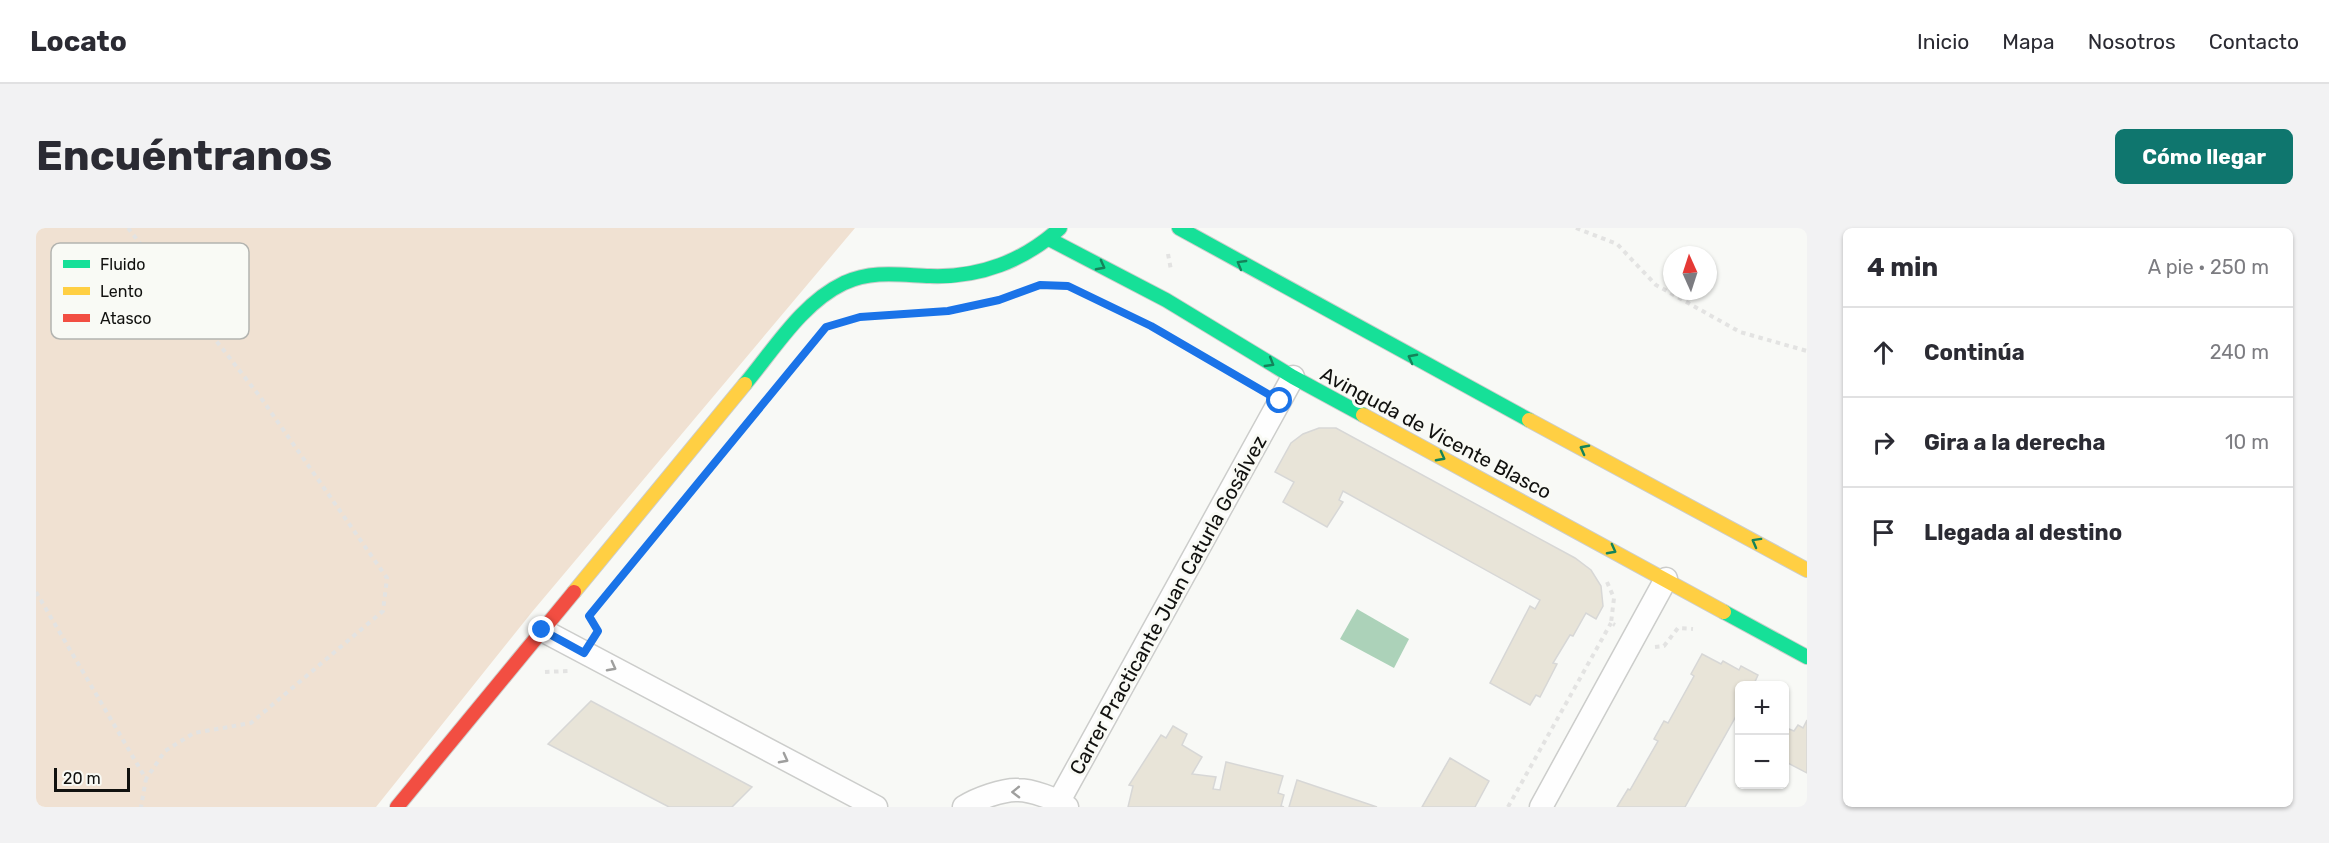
<!DOCTYPE html>
<html lang="es">
<head>
<meta charset="utf-8">
<style>
  :root { --surface:#fff; --page:#f2f2f3; --text:#2b2b33; --muted:#7c7c81; --line:#e1e1e2; --accent:#0f766e }
  body { margin:0; font-family:Rubik,sans-serif; background:var(--page); color:var(--text) }
  .controls { position:absolute; right:18px; bottom:18px; display:grid; overflow:hidden; border-radius:9px; box-shadow:0 2px 4px #0004 }
  .controls button { width:54px; height:54px; display:grid; place-items:center; padding:0; border:0; border-bottom:2px solid var(--line); background:var(--surface); color:var(--text); font:30px sans-serif }
  .compass { position:absolute; left:1627px; top:18px; width:54px; height:54px; border-radius:50%; background:var(--surface); box-shadow:0 2px 4px #0004; rotate:357deg }
  .scale { position:absolute; left:18px; bottom:15px; width:76px; box-sizing:border-box; padding-left:6px; border:3px solid #11110f; border-top:0; font-size:16px; line-height:21px; white-space:nowrap; color:#11110f; -webkit-text-stroke:4px #f9faf5; paint-order:stroke }
  .stop { position:absolute; width:18px; height:18px; margin:-14px; border:4px solid #1a73e8; border-radius:50%; background:#fff }
  .stop.end { background:#1a73e8; border-color:#fff; box-shadow:0 2px 6px #0008 }
  .list { margin:0; padding:0; list-style:none }
  h2 { display:flex; justify-content:space-between; align-items:center; height:78px; margin:0; padding:0 24px; font-size:26px }
  h2 small { font-size:20px; font-weight:400; color:var(--muted) }
  .list li { display:grid; grid-template-columns:39px 1fr auto; gap:18px; align-items:center; box-sizing:border-box; height:90px; padding:0 24px; border-top:2px solid var(--line) }
  .list b { display:block; font-size:22px; white-space:nowrap }
  .list em { font-size:20px; font-style:normal; color:var(--muted) }
  .icon { flex:none; width:33px; height:33px; fill:none; stroke:currentColor; stroke-width:2; stroke-linecap:round; stroke-linejoin:round }
  .map { position:relative; flex:none; width:1771px; height:579px; overflow:hidden; border-radius:9px }
  header { display:flex; align-items:center; gap:36px; box-sizing:border-box; height:84px; padding:0 30px; background:var(--surface); border-bottom:2px solid var(--line) }
  header strong { font-size:28px }
  nav { display:flex; gap:33px; margin-inline-start:auto; font-size:21px }
  .intro { display:flex; align-items:center; justify-content:space-between; box-sizing:border-box; height:144px; padding:0 36px }
  h1 { margin:0; font-size:42px }
  .button { padding:15px 27px; border-radius:9px; background:var(--accent); color:#fff; font-size:21px; font-weight:700 }
  main { display:flex; gap:36px; padding:0 36px }
  aside { flex:1; background:var(--surface); border-radius:9px; box-shadow:0 2px 4px #0004 }
  .map>svg:first-child { display:block }
</style>
</head>
<body>
<header>
<strong>Locato</strong>
<nav><a>Inicio</a><a>Mapa</a><a>Nosotros</a><a>Contacto</a></nav>
</header>
<div class="intro"><h1>Encuéntranos</h1><a class="button">Cómo llegar</a></div>
<main>
<div class="map">
<svg width="1771" height="579" viewBox="0 0 1771 579">
  <rect width="100%" height="100%" fill="#f8f9f6"/>
  <polygon fill="#f0e1d2" points="0,0 819,0 496,384 340,579 0,579"/>
  <polygon fill="#acd2b9" points="1321,381 1373,411 1358,440 1304,411"/>
  <g fill="#e8e4d8" stroke="#d7d7d6" stroke-width="1.5">
    <polygon points="1283,200 1300,200 1539,330 1555,342 1565,358 1567,378 1560,391 1550,385 1537,408 1534,407 1517,435 1521,436 1504,469 1500,467 1494,477 1454,455 1494,378 1499,381 1504,372 1307,263 1303,272 1307,274 1291,299 1247,274 1258,254 1239,244 1255,215 1267,206"/>
    <polygon points="1666,426 1685,436 1687,433 1703,442 1705,438 1722,447 1717,458 1704,458 1704,481 1649,579 1581,579 1592,561 1594,562 1622,513 1618,511 1628,493 1632,495 1658,448 1655,446"/>
    <polygon points="555,473 716,559 696,579 633,579 512,516"/>
    <polygon points="1771,492 1771,545 1748,533 1748,510 1753,501 1758,503 1762,497 1767,500"/>
    <polygon points="1137,498 1151,506 1146,517 1166,529 1156,546 1180,549 1177,561 1184,562 1190,534 1247,548 1242,565 1248,567 1245,578 1248,579 1092,579 1097,558 1093,557 1125,507 1130,510"/>
    <polygon points="1414,530 1453,553 1439,579 1386,579"/>
    <polygon points="1261,552 1341,579 1253,579"/>
  </g>
  <g fill="none" stroke-linecap="round" stroke-linejoin="round">
    <defs>
      <g id="street">
        <polyline points="506,402 840,579"/>
        <polyline points="1023,573 1257,149"/>
        <path d="M928,579C940,571 968,561 982,562C995,562 1021,571 1031,579"/>
        <polyline points="1505,579 1630,351"/>
      </g>
      <g id="fast">
        <polyline points="1143,0 1493,192"/>
        <polyline points="1013,11 1130,72 1257,149 1327,187"/>
        <path d="M709,156C739,120 766,75 808,55C837,42 864,47 894,48C943,50 988,33 1024,0"/>
        <polyline points="1688,384 1771,429"/>
      </g>
      <g id="slow">
        <polyline points="1327,187 1688,384"/>
        <polyline points="1493,192 1771,342"/>
        <polyline points="538,364 709,156"/>
      </g>
      <polyline id="jam" points="361,579 538,364"/>
    </defs>
    <use href="#street" stroke="#cccdcb" stroke-width="25"/>
    <use href="#fast" stroke="#cccdcb" stroke-width="16"/>
    <use href="#slow" stroke="#cccdcb" stroke-width="16"/>
    <use href="#jam" stroke="#cccdcb" stroke-width="16"/>
    <g stroke="#e3e3e2" stroke-width="4" stroke-dasharray="4.5 4.5" stroke-linecap="butt">
      <polyline points="92,0 225,170 351,350 347,383 215,495 158,505 129,523 110,551"/>
      <polyline points="1540,0 1581,16 1620,57 1704,104 1771,123"/>
      <polyline points="1132,26 1135,42"/>
      <polyline points="798,97 824,89 912,83 963,72 1004,56 1032,58 1066,74"/>
      <polyline points="1571,354 1578,370 1575,395 1579,397"/>
      <polyline points="0,364 110,551 105,579"/>
      <polyline points="553,389 562,403 561,405"/>
      <polyline points="1619,419 1628,418 1642,400 1657,401"/>
      <polyline points="509,444 532,443"/>
      <polyline points="1472,579 1575,395"/>
    </g>
    <use href="#street" stroke="#fefefe" stroke-width="22"/>
    <use href="#fast" stroke="#16e098" stroke-width="14"/>
    <use href="#slow" stroke="#ffcf43" stroke-width="14"/>
    <use href="#jam" stroke="#f24e42" stroke-width="14"/>
  </g>
  <defs><path id="oneway-chevron" d="M-2-3.5L2.5 0L-2 3.5" fill="none" stroke-width="1.6" stroke-linecap="round" stroke-linejoin="round" transform="scale(1.5)"/></defs>
  <g stroke="#14835a">
    <use href="#oneway-chevron" transform="translate(1205 36) rotate(-150)"/>
    <use href="#oneway-chevron" transform="translate(1065 38) rotate(28)"/>
    <use href="#oneway-chevron" transform="translate(1376 130) rotate(-152)"/>
    <use href="#oneway-chevron" transform="translate(1234 135) rotate(31)"/>
    <use href="#oneway-chevron" transform="translate(1548 221) rotate(-152)"/>
    <use href="#oneway-chevron" transform="translate(1405 229) rotate(28)"/>
    <use href="#oneway-chevron" transform="translate(1720 314) rotate(-151)"/>
    <use href="#oneway-chevron" transform="translate(1576 322) rotate(28)"/>
  </g>
  <g stroke="#9f9f9e">
    <use href="#oneway-chevron" transform="translate(576 439) rotate(28)"/>
    <use href="#oneway-chevron" transform="translate(748 531) rotate(28)"/>
    <use href="#oneway-chevron" transform="translate(980 564) rotate(179)"/>
  </g>
  <g fill="none" stroke-linecap="round" stroke-linejoin="round">
    <polyline stroke="#1a73e8" stroke-width="8" points="506,402 548,425 562,403 553,388 790,99 824,89 912,83 963,72 1004,57 1032,58 1115,98 1244,173"/>
  </g>
  <g text-anchor="middle" stroke-width="6" stroke-linejoin="round" paint-order="stroke">
    <g font-size="20" fill="#11110f" stroke="#f9faf5">
      <text transform="translate(1400 205) rotate(28)" y="7">Avinguda de Vicente Blasco</text>
      <text transform="translate(1132 377) rotate(-61)" y="7">Carrer Practicante Juan Caturla Gosálvez</text>
    </g>
  </g>
  <rect x="15" y="15" width="198" height="96" rx="9" fill="#f9faf5" stroke="#b3b4b0" stroke-width="1.5"/>
  <rect x="27" y="32" width="27" height="8" fill="#16e098"/>
  <rect x="27" y="59" width="27" height="8" fill="#ffcf43"/>
  <rect x="27" y="86" width="27" height="8" fill="#f24e42"/>
  <g font-size="16" fill="#11110f">
    <text x="64" y="42">Fluido</text>
    <text x="64" y="69">Lento</text>
    <text x="64" y="96">Atasco</text>
  </g>
</svg>
<div class="controls">
<button>+</button>
<button>−</button>
</div>
<svg class="compass" viewBox="-18 -18 36 36"><path d="M0-13l5 13h-10z" fill="#e53935"/><path d="M0 13l5-13h-10z" fill="#7c7c81"/></svg>
<div class="scale">20 m</div>
<div class="stop" style="left:1244px;top:173px"></div>
<div class="stop end" style="left:506px;top:402px"></div>
</div>
<aside>
<h2>4 min<small>A pie · 250 m</small></h2>
<ul class="list">
<li><svg class="icon" aria-label="ahead" viewBox="0 0 24 24"><path d="M12 20V5M6 11l6-6 6 6"/></svg><div><b>Continúa</b></div><em>240 m</em></li>
<li><svg class="icon" aria-label="right" viewBox="0 0 24 24"><path d="M7 20v-9h11M14 6l5 5-5 5"/></svg><div><b>Gira a la derecha</b></div><em>10 m</em></li>
<li><svg class="icon" aria-label="arrive" viewBox="0 0 24 24"><path d="M6 21V4h12l-3 4 3 4H6"/></svg><div><b>Llegada al destino</b></div></li>
</ul>
</aside>
</main>
</body>
</html>
